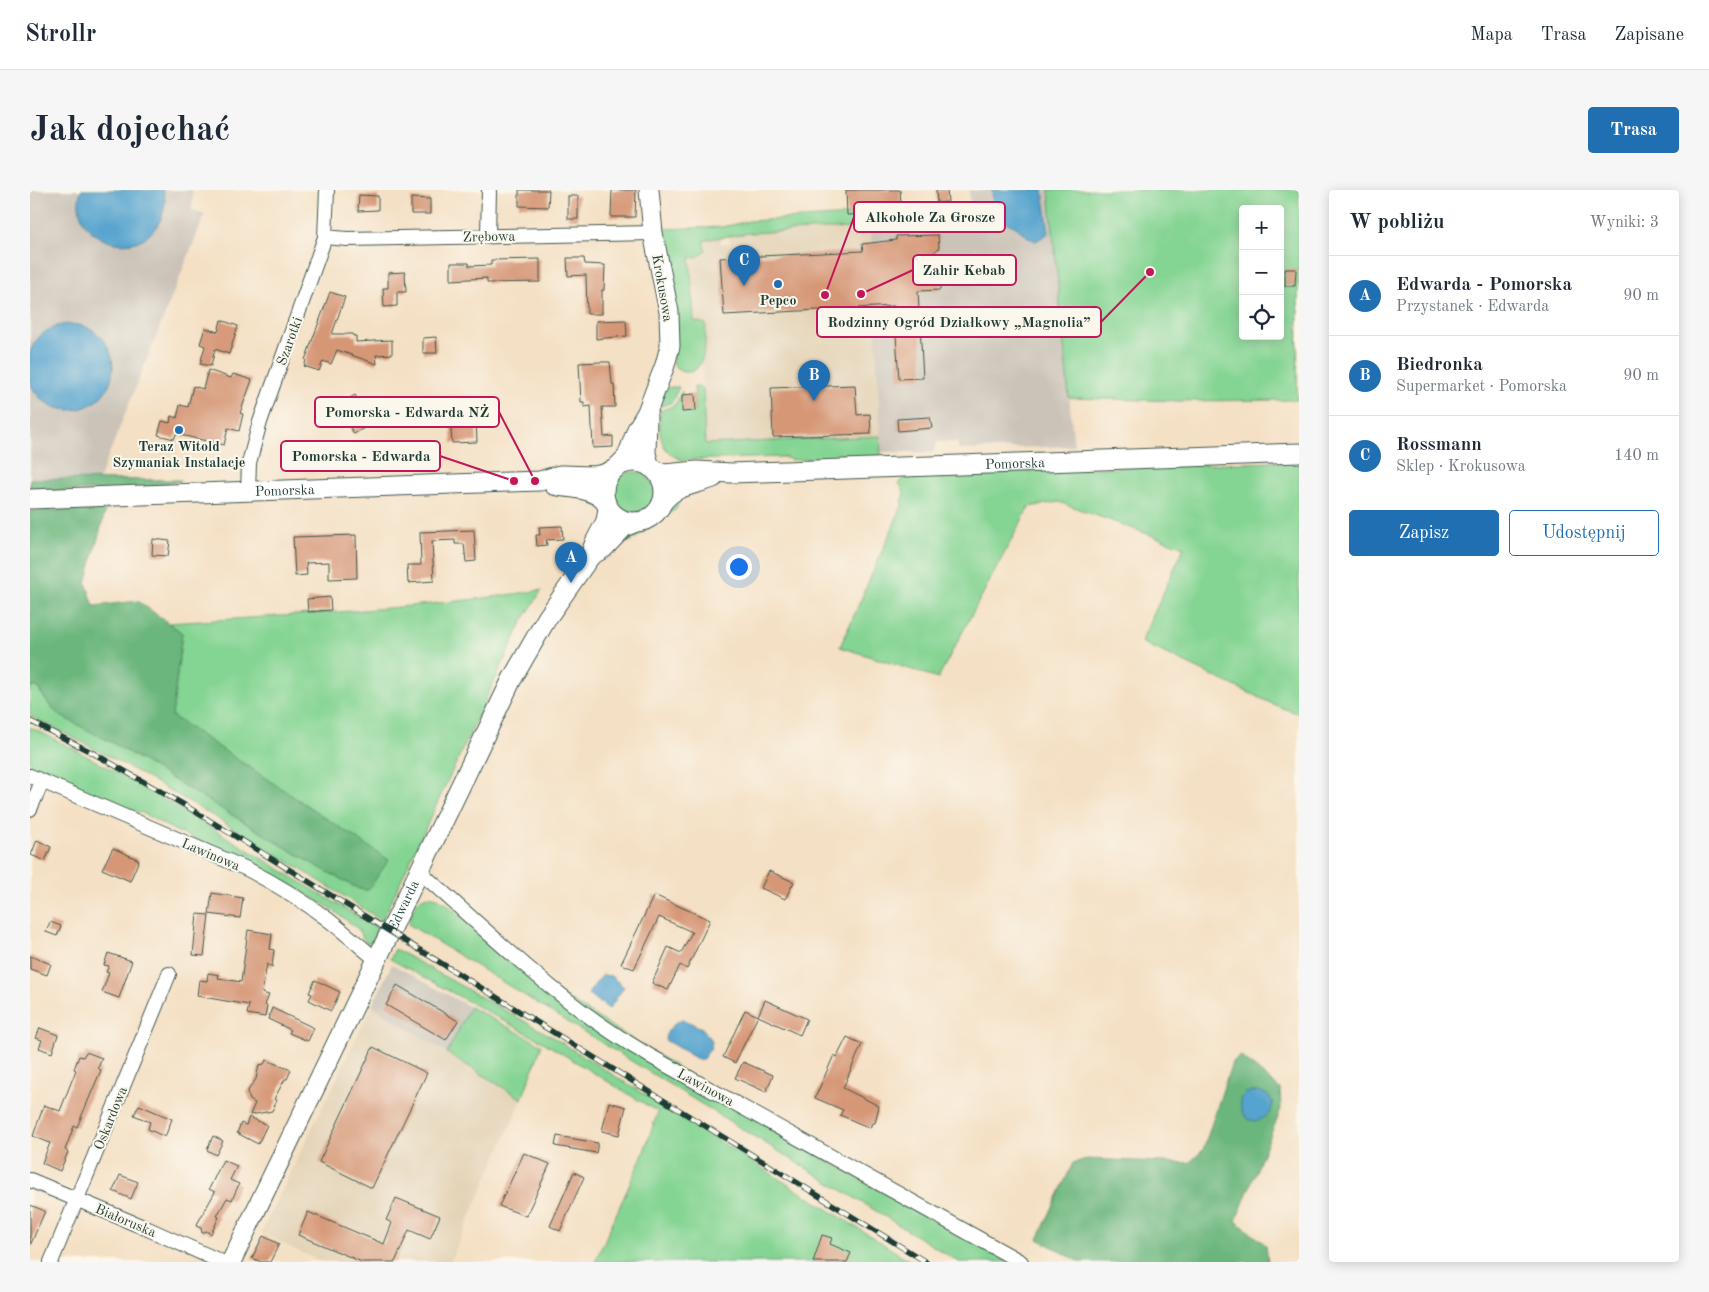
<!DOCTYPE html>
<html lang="pl">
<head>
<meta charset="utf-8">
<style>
  :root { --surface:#fff; --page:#f6f6f7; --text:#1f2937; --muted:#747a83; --line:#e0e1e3; --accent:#1f6fb2 }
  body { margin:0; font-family:"Old Standard TT",serif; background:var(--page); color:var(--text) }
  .controls { position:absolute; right:15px; top:15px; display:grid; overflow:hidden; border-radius:5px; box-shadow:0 2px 12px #0003 }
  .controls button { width:45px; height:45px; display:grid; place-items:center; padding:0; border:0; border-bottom:1px solid var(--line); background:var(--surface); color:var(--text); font:25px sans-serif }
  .you { position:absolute; left:708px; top:376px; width:18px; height:18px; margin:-12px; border:4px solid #fff; border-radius:50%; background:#1a73e8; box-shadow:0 0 0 8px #1a73e833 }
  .badge { display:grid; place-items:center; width:32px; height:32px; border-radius:50%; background:var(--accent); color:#fff; font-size:16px; font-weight:700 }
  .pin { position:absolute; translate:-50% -41px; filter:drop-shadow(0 1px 2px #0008) }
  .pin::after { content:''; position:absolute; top:26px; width:18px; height:15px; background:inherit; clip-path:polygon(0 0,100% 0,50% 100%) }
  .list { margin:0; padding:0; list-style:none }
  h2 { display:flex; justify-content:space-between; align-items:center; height:65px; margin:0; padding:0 20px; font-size:21px }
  h2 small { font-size:16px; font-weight:400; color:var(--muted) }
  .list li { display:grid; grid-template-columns:32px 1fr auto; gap:15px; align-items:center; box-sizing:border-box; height:80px; padding:0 20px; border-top:1px solid var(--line) }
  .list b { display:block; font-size:19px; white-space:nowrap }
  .list p { margin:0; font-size:16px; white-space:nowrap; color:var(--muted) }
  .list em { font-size:16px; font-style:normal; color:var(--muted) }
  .actions { display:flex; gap:10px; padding:15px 20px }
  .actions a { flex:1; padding:11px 0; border:1px solid var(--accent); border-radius:5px; text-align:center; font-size:18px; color:var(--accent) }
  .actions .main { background:var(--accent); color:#fff }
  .icon { flex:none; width:28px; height:28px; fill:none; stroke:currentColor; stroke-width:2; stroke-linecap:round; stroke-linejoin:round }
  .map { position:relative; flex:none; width:1269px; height:1072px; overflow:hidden; border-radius:5px }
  header { display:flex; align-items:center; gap:30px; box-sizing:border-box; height:70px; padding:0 25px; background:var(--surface); border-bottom:1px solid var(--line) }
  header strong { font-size:24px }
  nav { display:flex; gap:28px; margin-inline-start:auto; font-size:18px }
  .intro { display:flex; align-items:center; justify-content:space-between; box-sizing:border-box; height:120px; padding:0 30px }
  h1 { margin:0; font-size:35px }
  .button { padding:12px 22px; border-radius:5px; background:var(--accent); color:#fff; font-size:18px; font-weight:700 }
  main { display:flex; gap:30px; padding:0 30px }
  aside { flex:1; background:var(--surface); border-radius:5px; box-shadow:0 2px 12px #0003 }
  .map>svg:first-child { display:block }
</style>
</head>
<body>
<header>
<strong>Strollr</strong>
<nav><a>Mapa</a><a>Trasa</a><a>Zapisane</a></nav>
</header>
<div class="intro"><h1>Jak dojechać</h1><a class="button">Trasa</a></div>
<main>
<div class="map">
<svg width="1269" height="1072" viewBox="0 0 1269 1072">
  <rect width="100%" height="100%" fill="#fbf7ec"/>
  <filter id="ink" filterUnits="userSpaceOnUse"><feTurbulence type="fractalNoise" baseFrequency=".02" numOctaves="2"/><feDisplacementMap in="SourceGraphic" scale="10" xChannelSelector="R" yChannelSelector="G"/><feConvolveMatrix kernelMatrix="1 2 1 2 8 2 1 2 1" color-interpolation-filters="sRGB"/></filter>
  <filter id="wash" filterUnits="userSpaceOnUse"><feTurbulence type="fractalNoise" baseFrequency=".0096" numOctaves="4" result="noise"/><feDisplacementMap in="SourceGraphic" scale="20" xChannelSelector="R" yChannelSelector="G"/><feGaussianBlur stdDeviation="1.12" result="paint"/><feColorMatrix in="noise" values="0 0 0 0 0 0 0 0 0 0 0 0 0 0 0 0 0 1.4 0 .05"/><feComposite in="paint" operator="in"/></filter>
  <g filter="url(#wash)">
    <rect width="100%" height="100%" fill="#f4e0c4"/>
    <g fill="#e3d2b5">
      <polygon points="841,37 850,246 675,254 672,168 676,134 664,131 660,68 672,52 679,49 690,47 691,54 700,53 700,46 720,43"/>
      <polygon points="342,816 492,909 420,1072 292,1072 231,1043"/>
    </g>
    <g fill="#cbc3b8">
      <polygon points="0,0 163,0 162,20 175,24 69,289 0,289"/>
      <polygon points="939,0 1019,0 1044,256 929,260 927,252 908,252 903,262 851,262 840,24 940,17"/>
      <polygon points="362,774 440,817 417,863 342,816"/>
    </g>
    <g fill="#84d493" stroke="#528864" fill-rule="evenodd">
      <path d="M1019,0H1269L1267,210L1150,211L1039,208ZM1213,19H1250V146H1213Z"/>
      <path d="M840,24L841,37L720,43L679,49L673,52L676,60L668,67L660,68L664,131L676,134C675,150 677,185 654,182C647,181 645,177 643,171L628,39L692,37L719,31Z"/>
      <path d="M664,196H669L673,199L675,254L850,246L851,266L761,270L754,267L652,270C628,261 629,243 630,221L645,215L652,201L653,222L666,221Z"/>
      <polygon points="641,197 649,197 642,212 626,218 634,200"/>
      <polygon points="1269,271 1269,524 1247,516 1111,452 1154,357 1029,312 999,317 908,488 810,457 872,316 874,302 869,293 874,287 916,288 994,281"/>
      <circle cx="604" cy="302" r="20"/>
      <polygon points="651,308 646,319 601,351 592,350 601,339 616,336 623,333 630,327 638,314"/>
      <path d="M512,400L493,430L352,731C320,709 286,689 252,668C170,617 87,568 0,526V498L6,496L17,512L29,525L83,553L285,675L329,699L337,700L358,670L142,526L152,443L139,433C263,425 389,419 512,400Z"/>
      <path d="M0,537C121,596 232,671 348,738L341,753H336L327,738L300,718L230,677L146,641L112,623L75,614L64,609L0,578Z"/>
      <path d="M398,706L408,708L417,714L493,781L786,964L893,1025L979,1072H929L378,734C382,723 384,708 398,706Z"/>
      <polygon points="365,759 521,846 882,1072 565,1072 613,964 628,922 513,852 360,769"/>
      <polygon points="440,817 512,855 492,909 417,863"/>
    </g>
    <g fill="#6bb67d" stroke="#457a58">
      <polygon points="0,289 151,290 150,292 141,293 131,298 0,302"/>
      <polygon points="76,318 56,393 64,416 108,411 152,443 142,526 359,670 338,700 329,699 285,675 83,553 29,525 17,512 8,497 4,496 0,498 0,321"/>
      <polygon points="1211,866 1250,899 1251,919 1206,1031 1236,1055 1238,1072 1050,1072 1008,1049 1043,973 1057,969 1159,973 1173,960 1202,872"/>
    </g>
    <g fill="#55a3ce" stroke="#3a7081">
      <path d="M51,0H133C136,8 135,18 132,26C112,78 35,50 51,0Z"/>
      <polygon points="962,0 1013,0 1019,43 1006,51 999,48 986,37 969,29 963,14"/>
      <circle cx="40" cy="177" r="43"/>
      <polygon points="573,785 581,786 594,797 579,819 558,804 568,790"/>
      <path d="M652,829L672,838L681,849L682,852L680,859L674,868L669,870L635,850C635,842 644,832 652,829Z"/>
      <path d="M1228,901C1269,914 1210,956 1210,909L1216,903Z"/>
    </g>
    <g id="blocks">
      <g fill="#d69777">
        <polygon points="489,0 519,0 518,17 489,16"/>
        <polygon points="582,0 606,0 605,27 581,27"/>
        <polygon points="816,0 870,0 871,15 860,15 860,23 817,25"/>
        <polygon points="906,0 917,0 918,12 907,13"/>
        <polygon points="329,5 348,6 348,20 328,21"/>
        <rect x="538" y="6" width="10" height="23"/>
        <polygon points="381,8 400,9 400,24 381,24"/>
        <polygon points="908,45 909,58 902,64 903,80 910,86 910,100 888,101 893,188 869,189 864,116 694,125 690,68 833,61 832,54 866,50 866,46"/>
        <polygon points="537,68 554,68 555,74 575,75 574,100 572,100 572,124 557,124 556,85 538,86"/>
        <polygon points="510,69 510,92 457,93 457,88 421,90 421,73 439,73 439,76 461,75 461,70"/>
        <polygon points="1255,79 1266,79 1265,96 1255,96"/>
        <polygon points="375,82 376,102 367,102 367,116 354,117 353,98 358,98 358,83"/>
        <polygon points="300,102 315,107 302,144 323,144 323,146 326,146 326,152 362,150 362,164 346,165 347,174 307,160 301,174 293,171 289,181 274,176 276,171 275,170"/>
        <polygon points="191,130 208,136 199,164 185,159 181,176 170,174 175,156 170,154 175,138 188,142"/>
        <polygon points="596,130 597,146 566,149 566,131"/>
        <polygon points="406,147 407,163 393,163 393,148"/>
        <polygon points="570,172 580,172 582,194 584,194 585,217 572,217 574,247 583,246 583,257 563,258 561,216 554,217 554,212 551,212 549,173"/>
        <polygon points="178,180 201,188 203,184 222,190 210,223 213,224 209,241 198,238 194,255 146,244 144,249 128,245 132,231 140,233 141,226 147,228 150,215 158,217 163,196 173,199"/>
        <polygon points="825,195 827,225 840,224 841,244 743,247 741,198"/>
        <polygon points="665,204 666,221 652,222 652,205"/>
        <polygon points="325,205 342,233 324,244 307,216"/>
        <polygon points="424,211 440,211 441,227 446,227 447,252 422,253 420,228 425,228"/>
        <polygon points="900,227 902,238 868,241 867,229"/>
        <polygon points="532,336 533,349 516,350 517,355 507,356 506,345 510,345 509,337"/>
        <polygon points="444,340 446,371 436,372 434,354 425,354 425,350 402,351 404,391 378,393 377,375 391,375 390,342"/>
        <polygon points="326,345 327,388 299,389 299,372 276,373 277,385 265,386 263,347"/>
        <polygon points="123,349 140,351 138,366 122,365"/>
        <polygon points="300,407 301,420 278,422 277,409"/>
        <polygon points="7,650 21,657 15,671 1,665"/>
        <polygon points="83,658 109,670 100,691 72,679"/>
        <polygon points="739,681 764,692 755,709 731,698"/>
        <polygon points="182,703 213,708 210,728 179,724"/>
        <polygon points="624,705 680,730 657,779 650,775 638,800 622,793 638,757 651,763 662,742 629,727 604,779 591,774"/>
        <polygon points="167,724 179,725 174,766 163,765"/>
        <polygon points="20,732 31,736 27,746 16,742"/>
        <polygon points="218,740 242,744 240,759 244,760 242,777 237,774 232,803 239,805 235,815 237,816 235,827 217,824 219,815 167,806 169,790 177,791 178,783 189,785 188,788 211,792"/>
        <polygon points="78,763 102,771 89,808 72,802 79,783 76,782 79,776 74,775"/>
        <polygon points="0,766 21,774 17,785 0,779"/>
        <polygon points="285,790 310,802 301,821 279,810 282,804 279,803"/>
        <polygon points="367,795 428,831 416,850 356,815"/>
        <polygon points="735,810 777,829 770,845 728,826"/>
        <polygon points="242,818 284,838 278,851 259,843 261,840 238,829"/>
        <polygon points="715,820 728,826 705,873 693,867"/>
        <polygon points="10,838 28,845 22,863 9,858 12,850 6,848"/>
        <polygon points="817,847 832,854 813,898 849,916 845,933 842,933 840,938 810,925 813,920 785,908 804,865 807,867"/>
        <polygon points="343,857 397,883 342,998 289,972"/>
        <polygon points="56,862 72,868 68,878 71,880 47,937 44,936 35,960 38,962 30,981 12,973 20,953 3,946 14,915 30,921 46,880 44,879 49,866 53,867"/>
        <polygon points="236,870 261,880 257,889 255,889 244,909 247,910 242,921 220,925 225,913 220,910 217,902 226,889 229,875 234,874"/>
        <polygon points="713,872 743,885 736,902 705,888"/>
        <polygon points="579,912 596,917 589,945 572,941"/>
        <polygon points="109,915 142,929 135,947 118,939 120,932 104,925"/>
        <polygon points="219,927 237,935 228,954 207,943 211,933 216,935"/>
        <polygon points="183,946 193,951 186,965 177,960"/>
        <polygon points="527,946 568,953 566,963 525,956"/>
        <polygon points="494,963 520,974 496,1026 469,1016"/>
        <polygon points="193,970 207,976 200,990 209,994 202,1010 197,1008 187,1026 189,1027 181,1044 176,1041 172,1043 171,1038 166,1036 185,1002 179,999"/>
        <polygon points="544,982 554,987 530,1041 520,1036"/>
        <polygon points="90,985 108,992 101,1009 83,1001"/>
        <polygon points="366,1008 410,1026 400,1049 379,1040 365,1072 332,1072 268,1045 278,1022 354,1054 362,1033 356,1030"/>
        <polygon points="0,1015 15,1021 0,1056"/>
        <polygon points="792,1045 802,1048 800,1054 821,1063 817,1072 783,1072"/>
        <polygon points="233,1046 249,1054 240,1072 231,1072 222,1068"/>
      </g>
    </g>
  </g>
  <g filter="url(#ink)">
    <use href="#blocks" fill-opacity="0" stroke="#3f554a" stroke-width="1"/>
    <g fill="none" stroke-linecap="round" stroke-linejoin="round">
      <defs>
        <g id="street">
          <polyline points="458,45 459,0"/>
          <polyline points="295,47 317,49 623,43"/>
          <polyline points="218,301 219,273 230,232 295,47 297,0"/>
          <path d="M0,586L217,679C244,693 271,709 296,728C313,741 330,756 347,770"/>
          <polyline points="0,619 12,592"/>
          <path d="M390,682C463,746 534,817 620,866L991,1072"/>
          <polyline points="0,990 118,1039 192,1072"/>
          <polyline points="21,1072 139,784"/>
        </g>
        <g id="secondary">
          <polyline points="617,227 616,264 620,277"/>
          <circle cx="604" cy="302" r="30"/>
          <polyline points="588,276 597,267 607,239 617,222 635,175 640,156 639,122 623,43 619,0"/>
          <path id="s1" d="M626,281L634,284L667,281L701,283L1269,263"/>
          <path d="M524,295C540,299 563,297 575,312"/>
          <path id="s2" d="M0,309L510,291C517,289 524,286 530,285C549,284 565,290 583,280"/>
          <path d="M632,313C645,295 664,295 683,288"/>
          <polyline points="562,365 574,358 594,337 606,332"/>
          <path id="s3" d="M201,1072L482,489L517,428L559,368L565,352L576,331L578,318"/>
        </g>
      </defs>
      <use href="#street" stroke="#3f554a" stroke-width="16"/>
      <use href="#secondary" stroke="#3f554a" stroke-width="21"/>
      <use href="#street" stroke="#fff" stroke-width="14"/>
      <use href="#secondary" stroke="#fff" stroke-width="19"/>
      <defs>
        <polyline id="rail" points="0,531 63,563 156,616 896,1072"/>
      </defs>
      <use href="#rail" stroke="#1f3d34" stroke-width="5.5"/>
      <use href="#rail" stroke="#fbf7ec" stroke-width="4" stroke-dasharray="11" stroke-linecap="butt"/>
    </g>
  </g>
  <g fill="#1f6fb2" stroke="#fbf7ec" stroke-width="2">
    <circle cx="748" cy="94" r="5"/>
    <circle cx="149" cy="240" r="5"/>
  </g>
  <g text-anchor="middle" stroke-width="4" stroke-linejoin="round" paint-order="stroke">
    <g font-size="14" fill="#1f3d34" stroke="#fbf7ec">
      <text transform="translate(459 46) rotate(-1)" y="5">Zrębowa</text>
      <text transform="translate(633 98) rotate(80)" y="5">Krokusowa</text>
      <text transform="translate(259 151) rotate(-70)" y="5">Szarotki</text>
      <text dy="5" stroke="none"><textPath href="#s1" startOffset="360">Pomorska</textPath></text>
      <text dy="5" stroke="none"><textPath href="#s2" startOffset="255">Pomorska</textPath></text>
      <text transform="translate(181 664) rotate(23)" y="5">Lawinowa</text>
      <text dy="5" stroke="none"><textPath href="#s3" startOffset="396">Edwarda</textPath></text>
      <text transform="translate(676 897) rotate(29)" y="5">Lawinowa</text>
      <text transform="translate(80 928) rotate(-68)" y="5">Oskardowa</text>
      <text transform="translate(96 1030) rotate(23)" y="5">Białoruska</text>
    </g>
    <g font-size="14" font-weight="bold" fill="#1f3d34" stroke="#fbf7ec">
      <text x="748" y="115">Pepco</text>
      <text x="149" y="261">Teraz Witold<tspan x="149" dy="16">Szymaniak Instalacje</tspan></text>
    </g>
  </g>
  <path fill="none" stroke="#c2185b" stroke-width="2" d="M795 105L824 27M831 104L883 80M1120 82L1071 132M505 291L469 222M484 291L410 266"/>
  <g fill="#c2185b" stroke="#fbf7ec" stroke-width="2">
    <circle cx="795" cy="105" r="5"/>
    <circle cx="831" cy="104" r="5"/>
    <circle cx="1120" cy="82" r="5"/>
    <circle cx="505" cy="291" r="5"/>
    <circle cx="484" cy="291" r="5"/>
  </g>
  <g fill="#fbf7ec" stroke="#c2185b" stroke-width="2">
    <rect x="824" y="12" width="151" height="30" rx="5"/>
    <rect x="883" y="65" width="103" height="30" rx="5"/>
    <rect x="787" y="117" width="284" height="30" rx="5"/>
    <rect x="285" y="207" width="184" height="30" rx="5"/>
    <rect x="251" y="251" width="159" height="30" rx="5"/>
  </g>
  <g font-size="15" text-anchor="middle" font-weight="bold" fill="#1f3d34">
    <text x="900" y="32">Alkohole Za Grosze</text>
    <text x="934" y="85">Zahir Kebab</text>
    <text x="929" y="137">Rodzinny Ogród Działkowy „Magnolia”</text>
    <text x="377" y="227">Pomorska - Edwarda NŻ</text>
    <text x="331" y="271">Pomorska - Edwarda</text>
  </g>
</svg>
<div class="controls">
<button>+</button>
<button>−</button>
<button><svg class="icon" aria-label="locate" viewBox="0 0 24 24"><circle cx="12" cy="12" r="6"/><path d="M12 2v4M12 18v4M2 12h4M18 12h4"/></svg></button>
</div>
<div class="you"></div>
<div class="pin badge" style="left:541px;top:393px">A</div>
<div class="pin badge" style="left:784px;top:211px">B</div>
<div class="pin badge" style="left:714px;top:96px">C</div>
</div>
<aside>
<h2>W pobliżu<small>Wyniki: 3</small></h2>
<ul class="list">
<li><span class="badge">A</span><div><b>Edwarda - Pomorska</b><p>Przystanek · Edwarda</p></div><em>90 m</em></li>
<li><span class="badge">B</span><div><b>Biedronka</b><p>Supermarket · Pomorska</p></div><em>90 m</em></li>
<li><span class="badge">C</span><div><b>Rossmann</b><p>Sklep · Krokusowa</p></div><em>140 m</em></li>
</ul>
<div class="actions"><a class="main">Zapisz</a><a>Udostępnij</a></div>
</aside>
</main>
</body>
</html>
